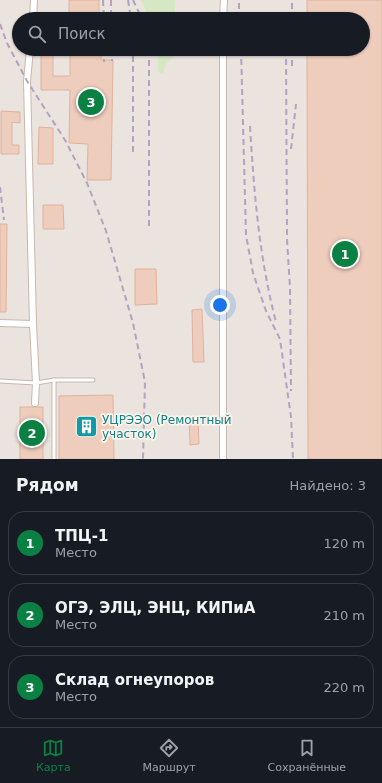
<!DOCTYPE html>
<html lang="ru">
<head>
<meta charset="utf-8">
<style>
  :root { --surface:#171b24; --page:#242831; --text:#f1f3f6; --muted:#9ea1a6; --line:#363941; --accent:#0b8043 }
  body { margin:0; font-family:"DejaVu Sans",sans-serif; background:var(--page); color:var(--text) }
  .you { position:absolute; left:220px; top:305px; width:14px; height:14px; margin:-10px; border:3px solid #fff; border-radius:50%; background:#1a73e8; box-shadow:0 0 0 6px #1a73e833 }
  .badge { display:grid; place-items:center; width:26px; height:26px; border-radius:50%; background:var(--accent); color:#fff; font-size:13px; font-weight:700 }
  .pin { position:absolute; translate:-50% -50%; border:2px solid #fff; box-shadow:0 1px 4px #0006 }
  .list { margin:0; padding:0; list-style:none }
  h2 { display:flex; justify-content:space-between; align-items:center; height:52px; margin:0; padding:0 16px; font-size:17px }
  h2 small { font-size:13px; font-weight:400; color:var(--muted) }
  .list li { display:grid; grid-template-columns:26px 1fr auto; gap:12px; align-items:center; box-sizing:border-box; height:64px; margin:0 8px 8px; padding:0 8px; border:1px solid var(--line); border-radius:16px }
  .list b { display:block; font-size:15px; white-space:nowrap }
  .list p { margin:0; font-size:13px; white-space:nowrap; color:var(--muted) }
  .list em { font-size:13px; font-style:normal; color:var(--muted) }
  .icon { flex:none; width:22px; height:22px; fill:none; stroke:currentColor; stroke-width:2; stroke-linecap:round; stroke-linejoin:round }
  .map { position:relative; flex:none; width:382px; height:459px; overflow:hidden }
  .search { position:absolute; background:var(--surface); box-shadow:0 1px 3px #0004; left:12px; right:12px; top:12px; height:44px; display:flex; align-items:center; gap:10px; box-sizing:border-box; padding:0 14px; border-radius:22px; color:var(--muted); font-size:15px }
  .sheet { height:268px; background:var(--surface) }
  nav { display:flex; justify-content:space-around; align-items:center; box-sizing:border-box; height:56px; border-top:1px solid var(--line); background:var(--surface); font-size:11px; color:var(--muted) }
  nav a { display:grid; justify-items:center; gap:2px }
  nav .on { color:var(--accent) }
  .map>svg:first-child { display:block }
</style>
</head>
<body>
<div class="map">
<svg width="382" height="459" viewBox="0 0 382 459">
  <rect width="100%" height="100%" fill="#fbf0e4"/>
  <path fill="#eae3de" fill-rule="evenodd" d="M0,0H382V459H0ZM19,19H363V49H19Z"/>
  <g fill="#d5e7c3">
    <polygon points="141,0 175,0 175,19 150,19"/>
    <polygon points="158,49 175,49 175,55 166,64 163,74 158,72"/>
  </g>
  <g fill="#efcdbd" stroke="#e0b29e">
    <rect x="69" y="0" width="30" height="19"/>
    <polygon points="307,0 382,0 382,459 308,459 307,49 363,49 363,19 307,19"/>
    <polygon points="41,49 53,49 53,76 70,76 70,49 101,49 101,60 113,60 111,180 87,180 88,144 69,143 70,90 41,90"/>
    <polygon points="1,111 20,112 20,123 12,122 12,145 19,145 19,154 1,154"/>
    <polygon points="39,127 53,128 53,164 38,164"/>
    <polygon points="43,205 63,205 64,229 43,229"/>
    <polygon points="0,224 7,224 6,312 0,312"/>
    <polygon points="135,269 156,269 157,304 135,305"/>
    <polygon points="202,309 204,362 193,362 192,310"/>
    <polygon points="113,395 114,459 59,459 59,396"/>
    <rect x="20" y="407" width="23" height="52"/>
    <polygon points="198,417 199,444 190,445 189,418"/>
  </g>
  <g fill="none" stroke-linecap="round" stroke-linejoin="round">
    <defs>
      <g id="lane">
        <polyline points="54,380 54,459"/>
        <polyline points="0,381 36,383 54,380 93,380"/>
      </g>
      <g id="street">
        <polyline points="33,19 34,0"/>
        <polyline points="223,19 224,0"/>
        <polyline points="30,49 27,81 33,324"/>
        <polyline points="0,323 33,324 36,383 35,403"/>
        <polyline points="223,459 223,49"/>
      </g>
    </defs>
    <use href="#lane" stroke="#ccb7ab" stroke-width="5"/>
    <use href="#street" stroke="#ccb7ab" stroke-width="8"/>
    <use href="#lane" stroke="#fff" stroke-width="3"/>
    <use href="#street" stroke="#fff" stroke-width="6"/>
    <g stroke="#b2a3c3" stroke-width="2" stroke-dasharray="6 4" stroke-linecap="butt">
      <polyline points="103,0 104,19"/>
      <polyline points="111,0 111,19"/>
      <polyline points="128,0 131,19"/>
      <polyline points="133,0 142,19"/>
      <polyline points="285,13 285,19"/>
      <polyline points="239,19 239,0"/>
      <polyline points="292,19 292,0"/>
      <polyline points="0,24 7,43 27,81 65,140 87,183 106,231 133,323 145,382 143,459"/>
      <polyline points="104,49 104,62"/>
      <polyline points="112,49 112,61"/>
      <polyline points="241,49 246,235 253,273 266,311 280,339 291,417 293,459"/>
      <polyline points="286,49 287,239 290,288 291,391"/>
      <polyline points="292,66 292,49"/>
      <path d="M250,126C254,192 259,257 276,322"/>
      <polyline points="291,149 296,104"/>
      <polyline points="133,152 133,49"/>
      <polyline points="0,187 4,220"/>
      <polyline points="149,226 149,49"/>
    </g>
  </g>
  <defs>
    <symbol id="building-square" viewBox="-11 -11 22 22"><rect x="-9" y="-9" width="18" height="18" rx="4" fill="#0f9aa8" stroke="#fef4ea"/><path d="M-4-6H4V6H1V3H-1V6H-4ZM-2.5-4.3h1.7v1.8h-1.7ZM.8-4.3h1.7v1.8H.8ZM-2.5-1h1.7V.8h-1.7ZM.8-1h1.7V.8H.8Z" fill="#fff"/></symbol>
  </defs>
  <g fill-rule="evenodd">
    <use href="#building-square" x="74" y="414" width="25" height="25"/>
  </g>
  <g text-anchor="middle" stroke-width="3.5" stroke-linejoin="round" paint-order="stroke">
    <g font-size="12" fill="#0d838f" stroke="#fef4ea" text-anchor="start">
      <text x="102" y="424">УЦРЭЭО (Ремонтный<tspan x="102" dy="14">участок)</tspan></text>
    </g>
  </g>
</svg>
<div class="you"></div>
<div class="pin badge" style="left:345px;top:254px">1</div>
<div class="pin badge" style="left:32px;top:433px">2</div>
<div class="pin badge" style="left:91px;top:102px">3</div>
<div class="search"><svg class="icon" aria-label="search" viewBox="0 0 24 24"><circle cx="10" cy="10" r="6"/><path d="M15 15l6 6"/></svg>Поиск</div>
</div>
<section class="sheet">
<h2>Рядом<small>Найдено: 3</small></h2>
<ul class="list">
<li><span class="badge">1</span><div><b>ТПЦ-1</b><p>Место</p></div><em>120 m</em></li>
<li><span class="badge">2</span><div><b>ОГЭ, ЭЛЦ, ЭНЦ, КИПиА</b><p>Место</p></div><em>210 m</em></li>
<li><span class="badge">3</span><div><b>Склад огнеупоров</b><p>Место</p></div><em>220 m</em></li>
</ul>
</section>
<nav>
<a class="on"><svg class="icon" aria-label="map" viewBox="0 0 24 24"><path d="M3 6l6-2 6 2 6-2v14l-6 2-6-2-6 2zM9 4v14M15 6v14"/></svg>Карта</a>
<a><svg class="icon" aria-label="directions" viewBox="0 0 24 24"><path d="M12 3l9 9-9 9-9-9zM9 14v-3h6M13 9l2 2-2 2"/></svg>Маршрут</a>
<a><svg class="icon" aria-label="saved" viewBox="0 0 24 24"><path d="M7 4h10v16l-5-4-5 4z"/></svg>Сохранённые</a>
</nav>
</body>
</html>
